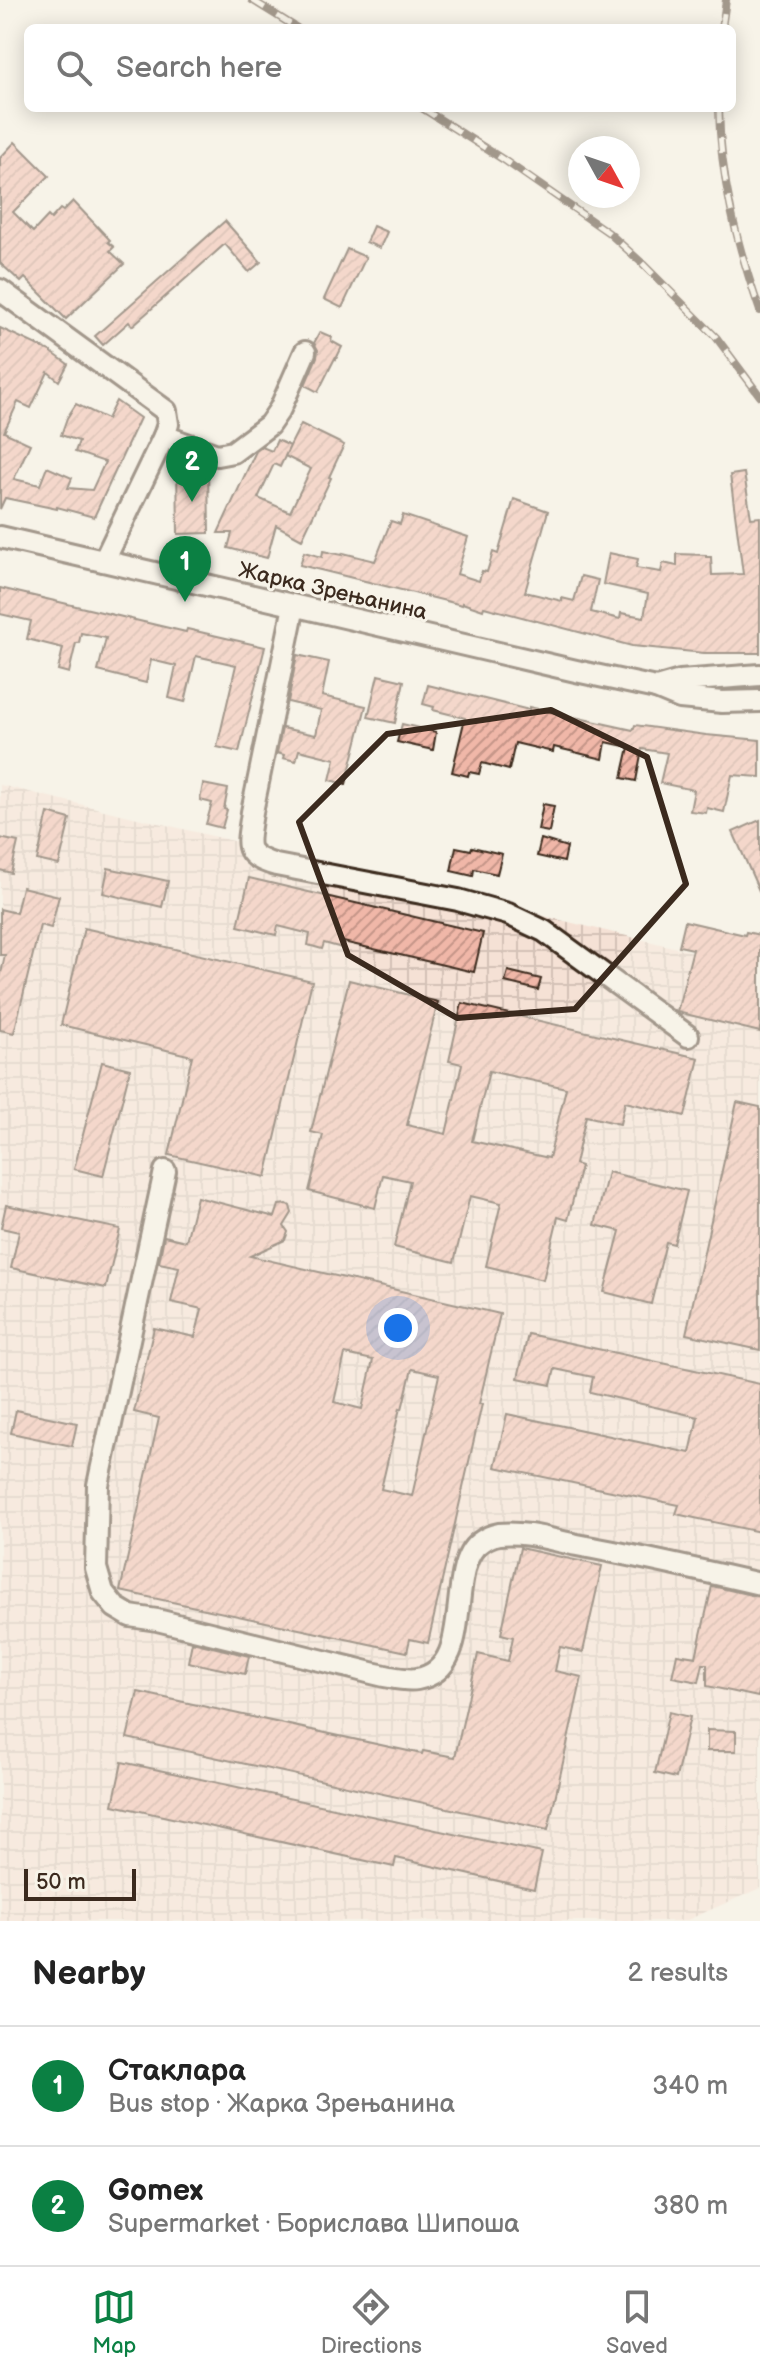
<!DOCTYPE html>
<html lang="en">
<head>
<meta charset="utf-8">
<style>
  :root { --surface:#fff; --page:#f2f2f2; --text:#222; --muted:#767676; --line:#e0e0e0; --accent:#0b8043 }
  body { margin:0; font-family:"Balsamiq Sans",sans-serif; background:var(--page); color:var(--text) }
  .compass { position:absolute; left:568px; top:136px; width:72px; height:72px; border-radius:50%; background:var(--surface); box-shadow:0 4px 20px #0003; rotate:130deg }
  .scale { position:absolute; left:24px; bottom:20px; width:112px; box-sizing:border-box; padding-left:8px; border:4px solid #3b2a1e; border-top:0; font-size:22px; line-height:28px; white-space:nowrap; color:#3b2a1e; -webkit-text-stroke:6px #f7f3e8; paint-order:stroke }
  .you { position:absolute; left:398px; top:1328px; width:28px; height:28px; margin:-20px; border:6px solid #fff; border-radius:50%; background:#1a73e8; box-shadow:0 0 0 12px #1a73e833 }
  .badge { display:grid; place-items:center; width:52px; height:52px; border-radius:50%; background:var(--accent); color:#fff; font-size:26px; font-weight:700 }
  .pin { position:absolute; translate:-50% -66px; filter:drop-shadow(0 2px 4px #0008) }
  .pin::after { content:''; position:absolute; top:42px; width:28px; height:24px; background:inherit; clip-path:polygon(0 0,100% 0,50% 100%) }
  .list { margin:0; padding:0; list-style:none }
  h2 { display:flex; justify-content:space-between; align-items:center; height:104px; margin:0; padding:0 32px; font-size:34px }
  h2 small { font-size:26px; font-weight:400; color:var(--muted) }
  .list li { display:grid; grid-template-columns:52px 1fr auto; gap:24px; align-items:center; box-sizing:border-box; height:120px; padding:0 32px; border-top:2px solid var(--line) }
  .list b { display:block; font-size:30px; white-space:nowrap }
  .list p { margin:0; font-size:26px; white-space:nowrap; color:var(--muted) }
  .list em { font-size:26px; font-style:normal; color:var(--muted) }
  .icon { flex:none; width:44px; height:44px; fill:none; stroke:currentColor; stroke-width:2; stroke-linecap:round; stroke-linejoin:round }
  .map { position:relative; flex:none; width:760px; height:1921px; overflow:hidden }
  .search { position:absolute; background:var(--surface); box-shadow:0 4px 20px #0003; left:24px; right:24px; top:24px; height:88px; display:flex; align-items:center; gap:20px; box-sizing:border-box; padding:0 28px; border-radius:12px; color:var(--muted); font-size:30px }
  .sheet { height:344px; background:var(--surface) }
  nav { display:flex; justify-content:space-around; align-items:center; box-sizing:border-box; height:112px; border-top:2px solid var(--line); background:var(--surface); font-size:22px; color:var(--muted) }
  nav a { display:grid; justify-items:center; gap:4px }
  nav .on { color:var(--accent) }
  .map>svg:first-child { display:block }
</style>
</head>
<body>
<div class="map">
<svg width="760" height="1921" viewBox="0 0 760 1921">
  <defs>
    <pattern id="industrial-grid" width="8" height="8" patternUnits="userSpaceOnUse" patternTransform="scale(2)"><rect width="8" height="8" fill="#f5e1d5"/><path d="M0 4h8M4 0v8" fill="none" stroke="#d3c1b6"/></pattern>
    <pattern id="building-hatch" width="6" height="6" patternUnits="userSpaceOnUse" patternTransform="scale(2)"><rect width="6" height="6" fill="#f0b7a8"/><path d="M-1 1l2-2M0 6l6-6M5 7l2-2" fill="none" stroke="#c49588"/></pattern>
  </defs>
  <rect width="100%" height="100%" fill="#f7f3e8"/>
  <filter id="ink" filterUnits="userSpaceOnUse"><feTurbulence type="fractalNoise" baseFrequency=".0125" numOctaves="2"/><feDisplacementMap in="SourceGraphic" scale="16" xChannelSelector="R" yChannelSelector="G"/><feConvolveMatrix kernelMatrix="1 2 1 2 8 2 1 2 1" color-interpolation-filters="sRGB"/></filter>
  <g filter="url(#ink)">
    <polygon fill="url(#industrial-grid)" points="0,785 760,968 760,1888 685,1921 0,1921"/>
    <g fill="url(#building-hatch)" stroke="#3b2a1e" stroke-width="2" fill-rule="evenodd">
      <polygon points="15,142 49,176 13,212 33,232 48,216 51,219 60,209 63,211 73,201 110,240 108,242 114,247 110,251 124,264 66,319 25,278 21,282 0,263 0,158"/>
      <polygon points="225,221 261,262 249,272 225,244 132,326 129,322 103,345 95,336"/>
      <polygon points="373,226 387,232 380,248 366,242"/>
      <polygon points="347,249 366,257 342,308 324,299"/>
      <polygon points="0,328 50,351 68,364 59,381 48,372 31,408 18,402 4,432 30,444 14,479 40,485 47,467 72,478 68,488 92,490 105,462 75,452 79,441 61,435 67,418 76,404 107,419 116,401 140,418 94,517 57,507 57,509 5,498 0,509"/>
      <polygon points="320,332 332,337 331,341 342,347 336,359 335,358 318,392 305,385 317,357 318,350 314,343"/>
      <path d="M301,424L344,445L329,477L331,478L302,539L276,525L267,558L228,548L232,533H218L256,451L262,447L272,451L277,440L290,446ZM290,446L285,456L311,469L290,512L258,498L274,464L280,467Z"/>
      <polygon points="177,465 208,466 209,533 178,534"/>
      <polygon points="744,473 751,518 760,517 760,653 704,653 632,646 484,607 483,610 462,603 462,605 300,565 304,552 322,557 323,551 342,555 343,553 375,561 391,521 400,524 403,515 468,537 457,574 479,581 482,571 487,572 493,552 498,554 514,499 548,511 525,592 562,601 562,598 574,601 581,576 598,580 591,612 620,619 621,613 644,617 648,594 603,584 609,553 638,559 636,568 661,572 663,563 677,566 677,554 706,555 706,557 711,557 712,575 743,574 730,475"/>
      <polygon points="0,588 186,632 187,629 265,647 239,752 217,747 236,665 196,656 185,702 169,698 176,666 151,660 146,683 98,671 106,638 81,633 79,643 76,643 69,673 58,670 63,648 27,639 31,621 0,614"/>
      <polygon points="297,655 329,662 322,696 366,706 346,784 330,780 335,759 299,750 296,761 283,758 284,755 277,753 282,728 316,735 321,710 288,702"/>
      <polygon points="378,675 404,681 395,723 368,717"/>
      <polygon points="428,685 529,710 529,707 633,730 635,725 706,735 760,740 760,777 732,775 724,812 707,808 706,813 690,811 694,790 660,783 667,753 642,749 636,781 622,778 629,747 606,742 603,759 554,747 553,752 515,743 509,770 482,763 479,774 469,772 468,776 452,772 465,718 433,710 434,707 423,704"/>
      <polygon points="402,724 436,732 433,750 397,742"/>
      <polygon points="203,784 228,789 224,809 227,810 222,828 206,824 212,803 200,800"/>
      <polygon points="543,804 554,806 549,832 538,830"/>
      <polygon points="48,813 70,819 59,865 37,860"/>
      <polygon points="760,820 760,893 733,832"/>
      <polygon points="0,838 18,842 11,873 0,870"/>
      <polygon points="541,839 567,847 564,862 537,856"/>
      <polygon points="456,847 471,850 472,847 502,854 497,874 474,869 473,876 451,871"/>
      <polygon points="108,868 168,881 162,907 103,893"/>
      <polygon points="249,878 483,933 474,972 343,942 342,948 324,943 322,949 308,945 310,934 278,926 276,935 238,926"/>
      <polygon points="22,887 59,896 51,928 40,925 14,1033 0,1030 0,978 5,955 0,955 0,909 16,913"/>
      <polygon points="685,921 745,935 746,932 760,935 760,1032 677,1012 693,949 679,946"/>
      <polygon points="84,928 312,981 266,1177 169,1155 192,1056 61,1025"/>
      <polygon points="508,971 541,979 538,990 505,982"/>
      <path d="M349,980L438,1002L407,1125L446,1134L462,1064L449,1061L462,1003L699,1058L685,1116L625,1102L620,1124L586,1116L575,1164L581,1166L568,1220L558,1217L543,1280L486,1266L501,1203L470,1196L454,1262L394,1247L410,1181L383,1175L375,1208L309,1191L323,1135L311,1132ZM489,1071L566,1088L549,1158L472,1141Z"/>
      <polygon points="102,1062 130,1069 103,1176 74,1169"/>
      <polygon points="737,1102 760,1107 760,1350 686,1334"/>
      <polygon points="608,1172 687,1191 674,1244 666,1242 651,1304 604,1292 620,1231 595,1225"/>
      <path d="M197,1197L275,1217L279,1205L287,1204L290,1206L292,1213L284,1226L288,1232L285,1240L250,1256L500,1314L479,1404H482L428,1643L410,1639L407,1652L120,1591L159,1418L134,1412L154,1328L195,1337L202,1309L171,1302L179,1267L159,1263L164,1236L186,1241ZM345,1354L373,1360L362,1409L334,1402ZM412,1369L439,1375L412,1496L381,1489L400,1408L402,1409Z"/>
      <polygon points="6,1205 120,1229 106,1288 11,1268 19,1232 1,1228"/>
      <polygon points="528,1334 760,1384 760,1532 676,1514 679,1505 495,1467 507,1414 690,1453 698,1417 590,1392 593,1377 555,1369 551,1385 518,1378"/>
      <polygon points="16,1410 77,1423 72,1446 11,1433"/>
      <polygon points="520,1548 602,1566 583,1652 560,1647 555,1671 582,1677 548,1830 127,1738 138,1692 422,1754 423,1751 455,1757 478,1654 508,1661 513,1637 501,1634"/>
      <polygon points="712,1586 760,1597 760,1688 758,1697 707,1686 707,1664 703,1664 699,1682 672,1677 677,1654 696,1657"/>
      <polygon points="192,1642 249,1656 245,1674 188,1662"/>
      <polygon points="669,1712 690,1717 676,1778 655,1773"/>
      <polygon points="707,1730 736,1731 736,1751 707,1751"/>
      <polygon points="122,1762 542,1853 534,1889 396,1858 394,1867 113,1805"/>
    </g>
    <g fill="none" stroke-linecap="round" stroke-linejoin="round">
      <defs>
        <g id="minor">
          <polyline points="0,290 166,411 168,424 164,436 104,561"/>
          <polyline points="164,436 217,455 233,452 269,425 280,409 305,352"/>
          <polyline points="0,537 576,671 656,688 680,698 722,702 760,701"/>
          <path d="M294,606L252,812C248,845 240,854 276,865L458,900L508,914L544,931L688,1036"/>
          <polyline points="656,688 680,681 760,675"/>
          <path d="M165,1171L98,1485L96,1568L103,1592L115,1607L130,1616L157,1620C218,1635 279,1650 340,1665C359,1669 398,1682 417,1679C479,1669 442,1565 482,1541C486,1538 494,1535 499,1534C524,1531 552,1540 577,1545C638,1556 699,1570 760,1584"/>
        </g>
      </defs>
      <use href="#minor" stroke="#3b2a1e" stroke-width="26"/>
      <use href="#minor" stroke="#f7f3e8" stroke-width="20"/>
      <defs>
        <g id="rail">
          <polyline points="252,0 297,28"/>
          <polyline points="722,28 726,0"/>
          <polyline points="422,108 504,160 609,233 642,263 716,337 760,396"/>
          <path d="M719,108C720,178 737,245 760,311"/>
        </g>
      </defs>
      <use href="#rail" stroke="#3b2a1e" stroke-width="8"/>
      <use href="#rail" stroke="#f7f3e8" stroke-width="5" stroke-dasharray="15" stroke-linecap="butt"/>
    </g>
  </g>
  <path d="M0 0H760V1921H0ZM551,710L647,757L686,884L575,1009L457,1018L348,955L299,822L387,734Z" fill="#f7f3e8" fill-opacity=".55" fill-rule="evenodd"/>
  <path fill="none" stroke="#3b2a1e" stroke-width="6" stroke-linejoin="round" d="M551,710L647,757L686,884L575,1009L457,1018L348,955L299,822L387,734Z"/>
  <g text-anchor="middle" stroke-width="6" stroke-linejoin="round" paint-order="stroke">
    <g font-size="22" fill="#3b2a1e" stroke="#f7f3e8">
      <text transform="translate(333 590) rotate(13)" y="8">Жарка Зрењанина</text>
    </g>
  </g>
</svg>
<svg class="compass" viewBox="-18 -18 36 36"><path d="M0-13l5 13h-10z" fill="#e53935"/><path d="M0 13l5-13h-10z" fill="#767676"/></svg>
<div class="scale">50 m</div>
<div class="you"></div>
<div class="pin badge" style="left:185px;top:602px">1</div>
<div class="pin badge" style="left:192px;top:502px">2</div>
<div class="search"><svg class="icon" aria-label="search" viewBox="0 0 24 24"><circle cx="10" cy="10" r="6"/><path d="M15 15l6 6"/></svg>Search here</div>
</div>
<section class="sheet">
<h2>Nearby<small>2 results</small></h2>
<ul class="list">
<li><span class="badge">1</span><div><b>Стаклара</b><p>Bus stop · Жарка Зрењанина</p></div><em>340 m</em></li>
<li><span class="badge">2</span><div><b>Gomex</b><p>Supermarket · Борислава Шипоша</p></div><em>380 m</em></li>
</ul>
</section>
<nav>
<a class="on"><svg class="icon" aria-label="map" viewBox="0 0 24 24"><path d="M3 6l6-2 6 2 6-2v14l-6 2-6-2-6 2zM9 4v14M15 6v14"/></svg>Map</a>
<a><svg class="icon" aria-label="directions" viewBox="0 0 24 24"><path d="M12 3l9 9-9 9-9-9zM9 14v-3h6M13 9l2 2-2 2"/></svg>Directions</a>
<a><svg class="icon" aria-label="saved" viewBox="0 0 24 24"><path d="M7 4h10v16l-5-4-5 4z"/></svg>Saved</a>
</nav>
</body>
</html>
